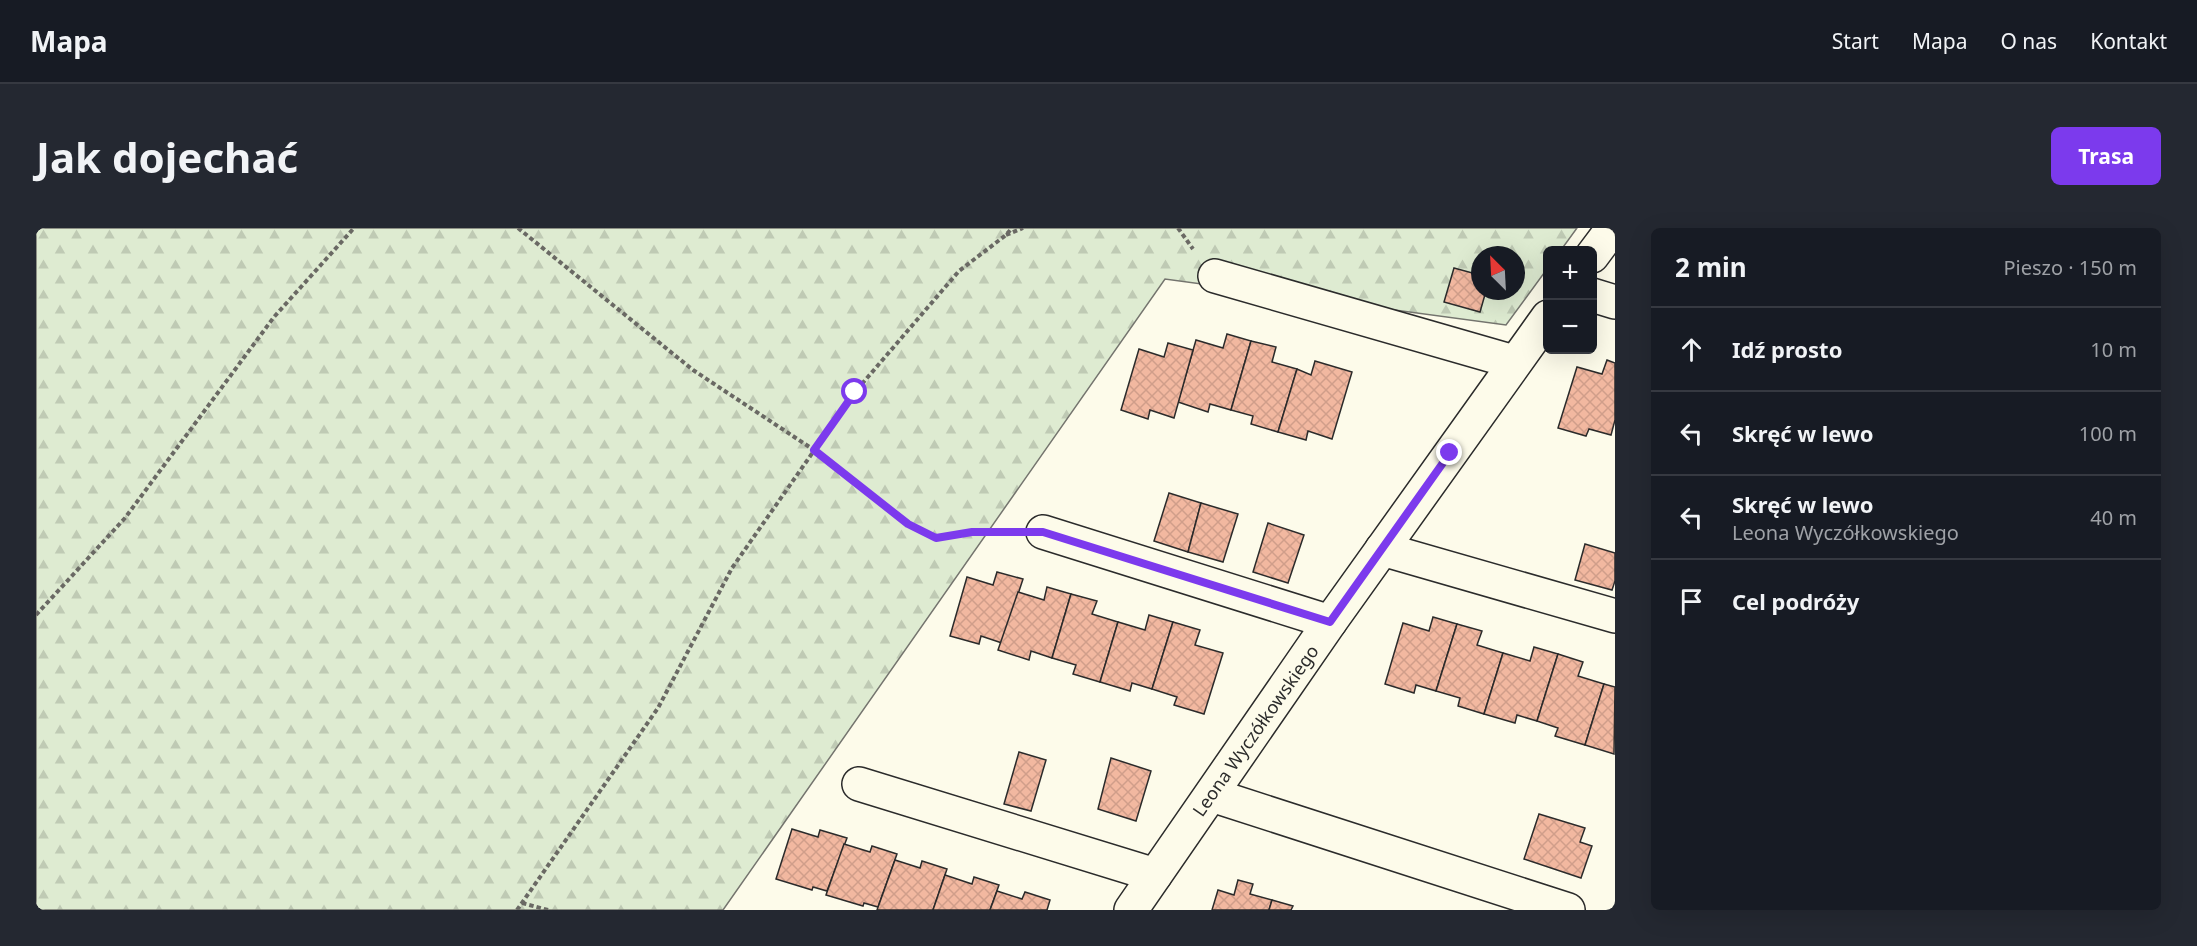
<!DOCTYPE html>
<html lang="pl">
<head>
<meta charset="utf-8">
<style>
  :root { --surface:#171b24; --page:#242831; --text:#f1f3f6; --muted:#9ea1a6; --line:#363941; --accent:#7c3aed }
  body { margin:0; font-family:"Noto Sans",sans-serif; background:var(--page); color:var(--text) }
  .controls { position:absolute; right:18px; top:18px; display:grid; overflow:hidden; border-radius:9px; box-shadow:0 6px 24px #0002 }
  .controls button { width:54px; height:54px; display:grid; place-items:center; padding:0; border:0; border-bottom:2px solid var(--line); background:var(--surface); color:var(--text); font:30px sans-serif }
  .compass { position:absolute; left:1435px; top:18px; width:54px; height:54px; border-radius:50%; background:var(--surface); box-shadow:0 6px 24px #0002; rotate:336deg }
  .stop { position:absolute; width:18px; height:18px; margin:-14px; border:4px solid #7c3aed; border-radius:50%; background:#fff }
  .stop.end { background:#7c3aed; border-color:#fff; box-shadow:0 2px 6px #0008 }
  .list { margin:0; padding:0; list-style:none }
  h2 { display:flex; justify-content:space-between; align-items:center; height:78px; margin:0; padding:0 24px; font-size:26px }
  h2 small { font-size:20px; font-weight:400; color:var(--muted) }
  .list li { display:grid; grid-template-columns:39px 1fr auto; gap:18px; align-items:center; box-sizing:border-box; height:84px; padding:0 24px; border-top:2px solid var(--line) }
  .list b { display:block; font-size:22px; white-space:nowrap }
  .list p { margin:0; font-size:20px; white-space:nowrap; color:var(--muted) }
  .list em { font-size:20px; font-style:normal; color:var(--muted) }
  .icon { flex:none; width:33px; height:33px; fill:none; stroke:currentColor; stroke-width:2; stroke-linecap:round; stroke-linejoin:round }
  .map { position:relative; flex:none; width:1579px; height:682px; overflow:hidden; border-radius:9px }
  header { display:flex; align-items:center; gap:36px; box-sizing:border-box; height:84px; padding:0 30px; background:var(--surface); border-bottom:2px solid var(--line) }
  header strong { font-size:28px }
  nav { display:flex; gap:33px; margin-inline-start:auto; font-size:21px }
  .intro { display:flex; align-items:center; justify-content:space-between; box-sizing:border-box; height:144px; padding:0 36px }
  h1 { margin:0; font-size:42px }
  .button { padding:15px 27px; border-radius:9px; background:var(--accent); color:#fff; font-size:21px; font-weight:700 }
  main { display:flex; gap:36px; padding:0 36px }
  aside { flex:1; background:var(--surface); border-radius:9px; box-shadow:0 6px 24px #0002 }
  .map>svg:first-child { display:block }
</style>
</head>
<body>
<header>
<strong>Mapa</strong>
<nav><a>Start</a><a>Mapa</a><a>O nas</a><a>Kontakt</a></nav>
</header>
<div class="intro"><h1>Jak dojechać</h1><a class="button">Trasa</a></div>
<main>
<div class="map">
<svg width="1579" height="682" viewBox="0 0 1579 682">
  <defs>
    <pattern id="forest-firs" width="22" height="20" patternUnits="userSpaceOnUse" patternTransform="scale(1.5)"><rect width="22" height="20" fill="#deebd1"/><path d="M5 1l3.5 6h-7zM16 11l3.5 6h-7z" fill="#bfcab4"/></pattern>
    <pattern id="building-cross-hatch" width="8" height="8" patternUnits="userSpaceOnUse" patternTransform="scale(1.5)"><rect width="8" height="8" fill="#f2b8a0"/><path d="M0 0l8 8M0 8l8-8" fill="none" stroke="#d09e8a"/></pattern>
  </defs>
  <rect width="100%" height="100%" fill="#fdfbea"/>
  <path fill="url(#forest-firs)" stroke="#74746e" stroke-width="1.5" fill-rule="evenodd" d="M0,0H1541L1525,22H1512L1511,41L1470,97L1129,51L687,682H0ZM1444,27H1480V63H1444Z"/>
  <g fill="url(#building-cross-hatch)" stroke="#2b2b2b" stroke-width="1.5">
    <polygon points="1418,40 1444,47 1444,63 1450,63 1444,84 1408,74"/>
    <polygon points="1191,106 1215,113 1195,182 1174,176 1172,184 1142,174 1160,112 1187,120"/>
    <polygon points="1215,113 1240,119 1236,134 1261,141 1242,204 1215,196 1217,188 1195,182"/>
    <polygon points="1132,115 1157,122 1138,190 1114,182 1112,191 1085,182 1103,121 1128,129"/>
    <polygon points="1571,132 1579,135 1579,192 1575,207 1553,201 1550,208 1522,200 1541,139 1566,146"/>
    <polygon points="1279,133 1316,144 1296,211 1272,203 1270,212 1242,204 1261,141 1275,147"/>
    <polygon points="1133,265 1165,275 1152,324 1118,313"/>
    <polygon points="1165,275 1202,286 1187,334 1152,324"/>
    <polygon points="1232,295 1268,307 1252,355 1217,344"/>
    <polygon points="1549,316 1579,325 1579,353 1576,362 1539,352"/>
    <polygon points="961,344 987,351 966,415 945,408 943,416 914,408 931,349 957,357"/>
    <polygon points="1011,359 1035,366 1016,430 995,423 993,432 962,422 982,364 1008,372"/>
    <polygon points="1035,366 1061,373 1056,386 1082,394 1064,454 1037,446 1040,437 1016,430"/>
    <polygon points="1113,387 1137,394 1116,461 1096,455 1094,463 1064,454 1082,394 1109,402"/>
    <polygon points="1397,389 1421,396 1400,463 1380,457 1378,465 1349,456 1367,395 1393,403"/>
    <polygon points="1137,394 1164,402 1159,417 1187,425 1168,486 1138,477 1141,469 1116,461"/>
    <polygon points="1421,396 1446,403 1441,417 1467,425 1448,486 1422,478 1424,470 1400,463"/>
    <polygon points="1498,419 1522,426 1501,493 1481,487 1479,495 1448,486 1467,425 1494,433"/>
    <polygon points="1522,426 1547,434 1542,448 1568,456 1549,517 1519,508 1522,500 1501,493"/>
    <polygon points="1568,456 1579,459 1578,526 1549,517"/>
    <polygon points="983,524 1010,532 995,583 968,576"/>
    <polygon points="1075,530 1115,543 1100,593 1062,581"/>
    <polygon points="1503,586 1549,600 1544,614 1556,618 1545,650 1488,631"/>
    <polygon points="756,601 782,609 784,602 811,610 791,663 777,659 776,662 740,651"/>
    <polygon points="808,616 834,624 836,618 861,626 842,679 828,675 827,678 790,667"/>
    <polygon points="859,632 884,640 886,633 911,641 897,682 841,682"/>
    <polygon points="909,647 936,656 938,649 963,657 954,682 897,682"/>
    <polygon points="1202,652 1217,656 1214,666 1236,672 1233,682 1176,682 1182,662 1198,667"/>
    <polygon points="961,663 986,671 989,664 1014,672 1011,682 954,682"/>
    <polygon points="1236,672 1257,678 1255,682 1233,682"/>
  </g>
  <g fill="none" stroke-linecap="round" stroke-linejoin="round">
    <defs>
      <g id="street">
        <polyline points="1556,28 1577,0"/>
        <polyline points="1179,48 1478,134"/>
        <polyline points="1556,67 1579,74"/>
        <polyline points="1007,304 1294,394"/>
        <polyline points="1346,321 1579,388"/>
        <polyline points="823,556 1119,647"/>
        <polyline points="1176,567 1532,682"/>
        <polyline points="1095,682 1294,394 1512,89"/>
      </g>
    </defs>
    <use href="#street" stroke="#2b2b2b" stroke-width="36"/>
    <g stroke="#6a6964" stroke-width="4" stroke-dasharray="4.5 3" stroke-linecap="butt">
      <polyline points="482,0 657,142 778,222 872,296 900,310 936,304 970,304"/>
      <polyline points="1142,0 1157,21"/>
      <polyline points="970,7 987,0"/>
      <polyline points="0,387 89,290 238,89 318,0"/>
      <polyline points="486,675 512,682"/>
      <polyline points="481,682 622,480 696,340 819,164 923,43 970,7 976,0"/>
    </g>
    <use href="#street" stroke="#fdfbea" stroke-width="33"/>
  </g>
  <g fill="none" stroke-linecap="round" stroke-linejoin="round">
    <polyline stroke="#7c3aed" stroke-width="8" points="819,164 778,222 872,296 900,310 936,304 1007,304 1294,394 1414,225"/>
  </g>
  <g text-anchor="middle" stroke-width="4.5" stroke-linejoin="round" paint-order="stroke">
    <g font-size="18" fill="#2b2b2b" stroke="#fdfbea">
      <text transform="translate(1220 503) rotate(-55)" y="6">Leona Wyczółkowskiego</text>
    </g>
  </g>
</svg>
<div class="controls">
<button>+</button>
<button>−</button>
</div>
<svg class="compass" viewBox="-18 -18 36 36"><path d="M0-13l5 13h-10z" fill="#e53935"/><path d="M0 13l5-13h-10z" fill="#9ea1a6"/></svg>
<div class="stop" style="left:819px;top:164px"></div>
<div class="stop end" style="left:1414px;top:225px"></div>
</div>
<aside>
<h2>2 min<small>Pieszo · 150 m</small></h2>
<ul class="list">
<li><svg class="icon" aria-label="ahead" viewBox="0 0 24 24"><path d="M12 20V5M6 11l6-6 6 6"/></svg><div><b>Idź prosto</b></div><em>10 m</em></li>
<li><svg class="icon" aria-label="left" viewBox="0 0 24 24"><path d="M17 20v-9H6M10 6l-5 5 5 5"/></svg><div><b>Skręć w lewo</b></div><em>100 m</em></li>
<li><svg class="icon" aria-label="left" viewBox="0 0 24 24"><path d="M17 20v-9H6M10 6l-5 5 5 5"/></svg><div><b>Skręć w lewo</b><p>Leona Wyczółkowskiego</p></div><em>40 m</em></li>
<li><svg class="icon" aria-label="arrive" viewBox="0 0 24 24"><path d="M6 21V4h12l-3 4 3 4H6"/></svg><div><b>Cel podróży</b></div></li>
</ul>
</aside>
</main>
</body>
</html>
